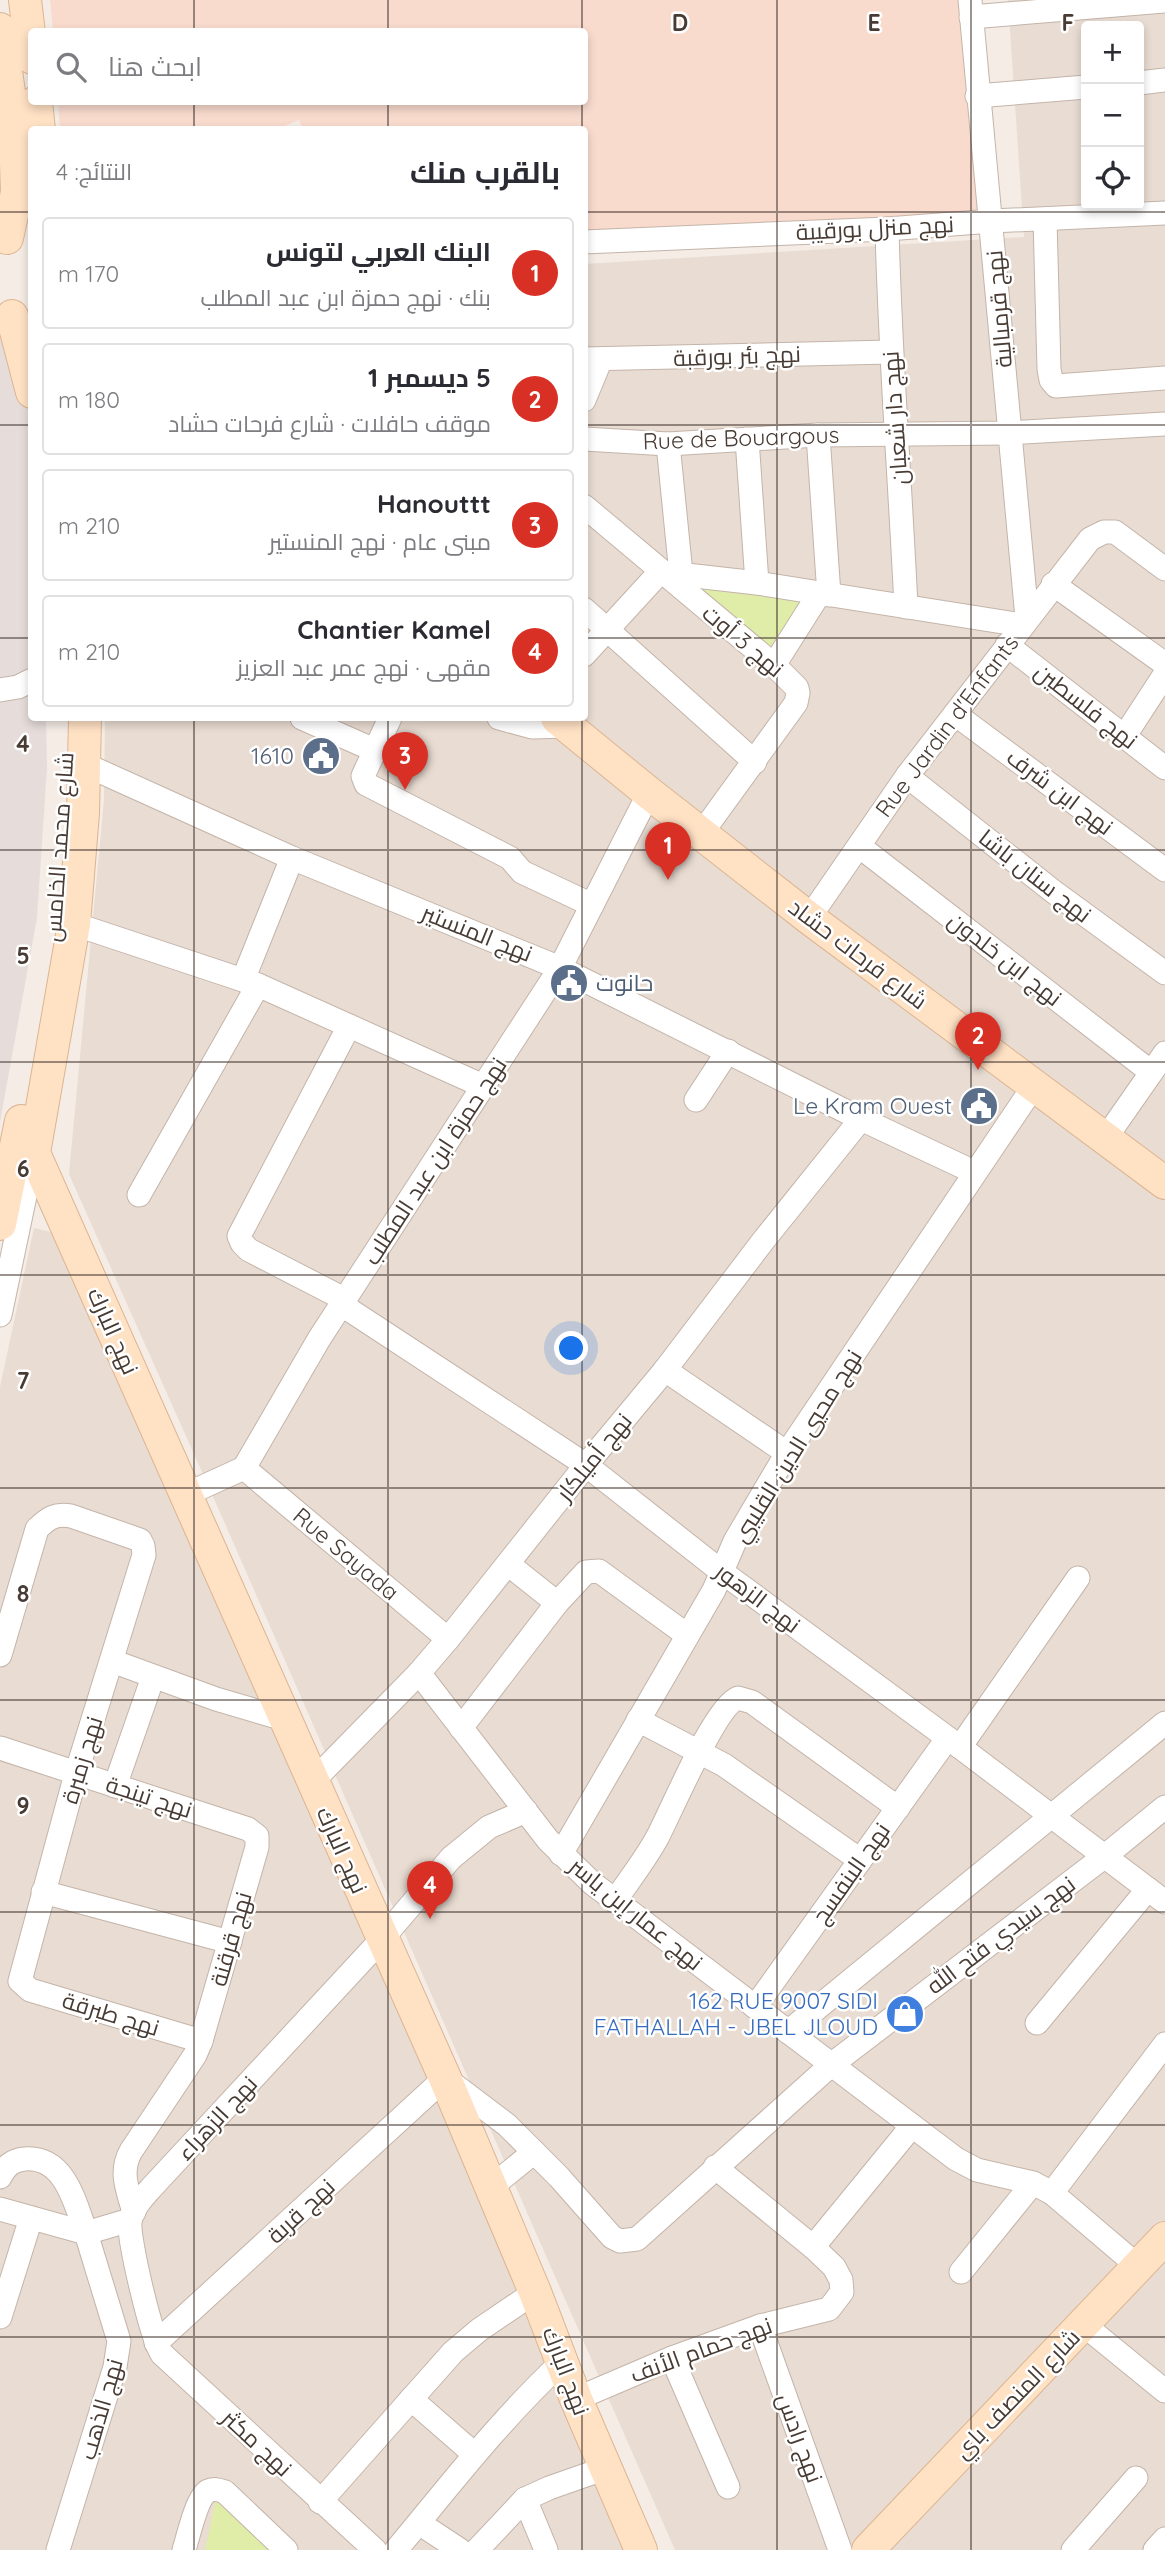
<!DOCTYPE html>
<html lang="ar">
<head>
<meta charset="utf-8">
<style>
  :root { --surface:#fff; --page:#f2f2f3; --text:#2b2b33; --muted:#7c7c81; --line:#e1e1e2; --accent:#d93025 }
  body { margin:0; font-family:Quicksand,Cairo,sans-serif; background:var(--page); color:var(--text); direction:rtl }
  .controls { position:absolute; right:21px; top:21px; display:grid; overflow:hidden; border-radius:7px; box-shadow:0 4px 10px #0003 }
  .controls button { width:63px; height:63px; display:grid; place-items:center; padding:0; border:0; border-bottom:2px solid var(--line); background:var(--surface); color:var(--text); font:35px sans-serif }
  .you { position:absolute; left:572px; top:1349px; width:24px; height:24px; margin:-18px; border:5px solid #fff; border-radius:50%; background:#1a73e8; box-shadow:0 0 0 10px #1a73e833 }
  .badge { display:grid; place-items:center; width:46px; height:46px; border-radius:50%; background:var(--accent); color:#fff; font-size:23px; font-weight:700 }
  .pin { position:absolute; translate:-50% -58px; filter:drop-shadow(0 2px 4px #0008) }
  .pin::after { content:''; position:absolute; top:37px; width:24px; height:21px; background:inherit; clip-path:polygon(0 0,100% 0,50% 100%) }
  .list { margin:0; padding:0; list-style:none }
  h2 { display:flex; justify-content:space-between; align-items:center; height:91px; margin:0; padding:0 28px; font-size:30px }
  h2 small { font-size:23px; font-weight:400; color:var(--muted) }
  .list li { display:grid; grid-template-columns:46px 1fr auto; gap:21px; align-items:center; box-sizing:border-box; height:112px; margin:0 14px 14px; padding:0 14px; border:2px solid var(--line); border-radius:7px }
  .list b { display:block; font-size:26px; white-space:nowrap }
  .list p { margin:0; font-size:23px; white-space:nowrap; color:var(--muted) }
  .list em { font-size:23px; font-style:normal; color:var(--muted) }
  .icon { flex:none; width:38px; height:38px; fill:none; stroke:currentColor; stroke-width:2; stroke-linecap:round; stroke-linejoin:round }
  .map { position:relative; flex:none; width:1165px; height:2550px; overflow:hidden; direction:ltr }
  .search { position:absolute; background:var(--surface); box-shadow:0 4px 10px #0003; left:28px; top:28px; width:560px; height:77px; display:flex; align-items:center; gap:18px; box-sizing:border-box; padding:0 24px; border-radius:7px; color:var(--muted); font-size:26px }
  .panel { position:absolute; background:var(--surface); box-shadow:0 4px 10px #0003; left:28px; top:126px; width:560px; height:595px; border-radius:7px; direction:rtl }
  .map>svg:first-child { display:block }
</style>
</head>
<body>
<div class="map">
<svg width="1165" height="2550" viewBox="0 0 1165 2550">
  <rect width="100%" height="100%" fill="#f4ece5"/>
  <g fill="#e9dcd2" fill-rule="evenodd">
    <path d="M1008,0H1165V2550H675L219,1510L69,1174L104,800L105,718H584L585,264L1024,237ZM1086,26H1139V205H1086Z"/>
    <polygon points="34,1228 59,1234 642,2550 0,2550 0,1387"/>
  </g>
  <polygon fill="#f9dbce" points="50,0 969,0 983,216 585,234 584,130 303,130 299,120 275,130 60,129 58,102 584,102 584,32 53,31"/>
  <polygon fill="#e6ddda" points="0,339 23,366 31,407 32,718 46,718 47,768 37,918 0,1122"/>
  <g fill="#e0eda9">
    <polygon points="693,586 804,600 771,652"/>
    <polygon points="217,2495 276,2550 205,2550"/>
  </g>
  <g fill="none" stroke-linecap="round" stroke-linejoin="round">
    <defs>
      <g id="street">
        <polyline points="970,0 1027,618"/>
        <polyline points="971,17 1165,1"/>
        <polyline points="1139,83 1165,80"/>
        <polyline points="977,96 1086,87"/>
        <polyline points="1045,219 1049,369 1051,380 1056,386 1165,378"/>
        <path d="M887,229C890,355 900,481 906,607"/>
        <polyline points="584,242 887,229 992,221 1165,213"/>
        <polyline points="584,359 890,352"/>
        <polyline points="584,400 601,359"/>
        <polyline points="818,435 829,595"/>
        <polyline points="584,439 668,444 818,435 1008,433 1165,424"/>
        <polyline points="747,439 757,583"/>
        <polyline points="668,444 681,574"/>
        <polyline points="584,506 774,665 797,688 798,693 796,703 701,834"/>
        <polyline points="1053,584 1165,664"/>
        <polyline points="584,609 755,762"/>
        <polyline points="1007,645 1165,768"/>
        <polyline points="584,655 660,572 757,583 1022,625"/>
        <polyline points="774,665 819,594"/>
        <polyline points="0,690 18,687 32,680"/>
        <polyline points="955,714 1165,870"/>
        <polyline points="302,718 374,750"/>
        <polyline points="390,718 363,776 366,784 510,858 522,872 592,905"/>
        <polyline points="499,718 532,727 568,726"/>
        <polyline points="1124,737 1165,674"/>
        <polyline points="86,765 292,858 560,968 861,1119 974,1172"/>
        <polyline points="907,776 1054,892 1165,973"/>
        <polyline points="859,846 1151,1072"/>
        <polyline points="809,918 907,776 1090,539 1104,532 1115,532 1165,569"/>
        <polyline points="74,924 258,985 483,1086"/>
        <polyline points="243,980 292,858"/>
        <polyline points="696,1100 728,1051"/>
        <polyline points="1105,1139 1165,1053"/>
        <polyline points="139,1195 258,985"/>
        <polyline points="346,1300 249,1250 242,1243 239,1236 349,1026"/>
        <polyline points="342,1305 586,1465 722,1572 960,1747 1165,1902"/>
        <polyline points="0,1315 34,1153"/>
        <polyline points="665,1370 787,1453"/>
        <polyline points="244,1468 448,1639"/>
        <polyline points="185,1495 244,1468 319,1339 560,968 649,793"/>
        <polyline points="508,1564 557,1603"/>
        <path d="M0,1655L37,1529C48,1518 56,1513 71,1516L140,1540L143,1546L144,1555L76,1774L20,1981L30,1990L201,2041"/>
        <polyline points="112,1661 216,1699 284,1719"/>
        <polyline points="419,1673 548,1840 592,1883 956,2159 977,2170 1033,2183 1052,2193 1139,2267"/>
        <polyline points="638,1720 724,1765 860,1860"/>
        <polyline points="461,1728 557,1603 586,1572 599,1571 687,1635"/>
        <polyline points="960,1747 1078,1578"/>
        <path d="M0,1748L248,1829L257,1836V1847L201,2041L195,2055L131,2151C119,2172 128,2191 134,2212"/>
        <polyline points="312,1782 419,1673 448,1639 586,1465 665,1370 763,1241 861,1119"/>
        <polyline points="115,1786 153,1677"/>
        <polyline points="561,1854 714,1590 735,1541 787,1453 1033,1087"/>
        <polyline points="43,1892 230,1942"/>
        <path d="M615,1901C629,1880 645,1860 657,1838C671,1812 715,1706 738,1698L752,1702L898,1808"/>
        <polyline points="755,2007 947,1739"/>
        <polyline points="1037,2023 1148,1889"/>
        <polyline points="788,2032 1165,1723"/>
        <path d="M0,2177C6,2166 12,2160 25,2159C65,2156 75,2203 86,2233L130,2220"/>
        <polyline points="490,2188 534,2152"/>
        <polyline points="1052,2193 1165,2044"/>
        <polyline points="0,2209 86,2233 119,2341 115,2367 58,2550"/>
        <polyline points="813,2247 912,2126"/>
        <polyline points="961,2272 1033,2183"/>
        <polyline points="0,2317 31,2218"/>
        <polyline points="1084,2325 1165,2391"/>
        <polyline points="760,2326 840,2550"/>
        <polyline points="156,2343 445,2078 507,2125 559,2177 612,2237 620,2241 637,2239 831,2065 1105,1856 1165,1807"/>
        <polyline points="672,2358 728,2487"/>
        <polyline points="411,2399 473,2453"/>
        <polyline points="576,2399 672,2358 760,2326 829,2309 842,2292 841,2280 834,2267 813,2247 715,2167"/>
        <polyline points="525,2499 546,2550"/>
        <polyline points="320,2502 453,2352 479,2330 535,2292"/>
        <polyline points="419,2523 460,2550"/>
        <path d="M184,2550C188,2537 197,2497 208,2491C214,2488 219,2490 225,2492L286,2550"/>
        <path d="M375,2550L162,2354C152,2340 128,2239 130,2222C132,2208 144,2196 153,2186L382,1939L451,1858L489,1827L526,1811"/>
        <path d="M396,2550C451,2484 499,2421 562,2362"/>
        <polyline points="477,2550 525,2499 549,2488 606,2468"/>
        <polyline points="1073,2550 1136,2478"/>
        <polyline points="1155,2550 1165,2539"/>
      </g>
      <g id="secondary">
        <polyline points="25,0 32,58"/>
        <polyline points="0,29 15,134 17,192 7,238"/>
        <polyline points="36,102 39,130"/>
        <polyline points="12,316 32,392"/>
        <polyline points="85,718 83,813 74,924 34,1153 445,2078 535,2292 576,2399 641,2550"/>
        <polyline points="557,718 649,793 809,918 1165,1183"/>
        <polyline points="0,1224 21,1121"/>
        <polyline points="868,2550 1165,2238"/>
      </g>
    </defs>
    <use href="#street" stroke="#c4b4a9" stroke-width="25"/>
    <use href="#secondary" stroke="#dcb592" stroke-width="34"/>
    <use href="#street" stroke="#fff" stroke-width="23"/>
    <use href="#secondary" stroke="#ffe1c4" stroke-width="32"/>
  </g>
  <path fill="none" stroke="#473b34" stroke-width="2" stroke-opacity="0.55" d="M194,0V32M388,0V32M582,0V32M777,0V2550M971,0V2550M194,102V130M388,102V130M582,102V130M0,212H32M584,212H1165M0,425H32M584,425H1165M0,638H32M584,638H1165M194,718V2550M388,718V2550M582,718V2550M0,850H1165M0,1062H1165M0,1275H1165M0,1488H1165M0,1700H1165M0,1912H1165M0,2125H1165M0,2337H1165"/>
  <defs>
    <symbol id="civic-disc" viewBox="-11 -11 22 22"><circle r="9.5" fill="#5c6f8a" stroke="#fff"/><path d="M-.6-6.5H3V-4.5H.6V-3L4-1V1h2V6H-6V1h2V-1L-.6-3ZM-1.2 2.5V6h2.4V2.5Z" fill="#fff"/></symbol>
    <symbol id="shop-disc" viewBox="-11 -11 22 22"><circle r="9.5" fill="#3f7fe0" stroke="#fff"/><path d="M-5-2.5h2.3a2.7 3.5 0 0 1 5.4 0H5L5.5 6h-11ZM-1.5-2.5h3a1.5 2.3 0 0 0-3 0Z" fill="#fff"/></symbol>
  </defs>
  <g fill-rule="evenodd">
    <use href="#civic-disc" x="299" y="734" width="44" height="44"/>
    <use href="#civic-disc" x="547" y="961" width="44" height="44"/>
    <use href="#civic-disc" x="957" y="1084" width="44" height="44"/>
    <use href="#shop-disc" x="883" y="1992" width="44" height="44"/>
  </g>
  <g text-anchor="middle" stroke-width="5" stroke-linejoin="round" paint-order="stroke">
    <g font-size="23" fill="#473b34" stroke="#fff">
      <text transform="translate(875 228) rotate(-3)" y="8">نهج منزل بورقيبة</text>
      <text transform="translate(999 309) rotate(-95)" y="8">نهج قرمبالية</text>
      <text transform="translate(737 356) rotate(-2)" y="8">نهج بئر بورقبة</text>
      <text transform="translate(895 418) rotate(-94)" y="8">نهج دار شعبان</text>
      <text transform="translate(741 438) rotate(-2)" y="8">Rue de Bouargous</text>
      <text transform="translate(743 641) rotate(40)" y="8">نهج 3 أوت</text>
      <text transform="translate(1086 706) rotate(38)" y="8">نهج فلسطين</text>
      <text transform="translate(947 726) rotate(-53)" y="8">Rue Jardin d'Enfants</text>
      <text transform="translate(1060 792) rotate(37)" y="8">نهج ابن شرف</text>
      <text transform="translate(59 847) rotate(-86)" y="8">شارع محمد الخامس</text>
      <text transform="translate(1035 876) rotate(38)" y="8">نهج سنان باشا</text>
      <text transform="translate(477 933) rotate(22)" y="8">نهج المنستير</text>
      <text transform="translate(858 954) rotate(37)" y="8">شارع فرحات حشاد</text>
      <text transform="translate(1005 959) rotate(38)" y="8">نهج ابن خلدون</text>
      <text transform="translate(435 1161) rotate(-57)" y="8">نهج حمزة ابن عبد المطلب</text>
      <text transform="translate(113 1331) rotate(66)" y="8">نهج البارك</text>
      <text transform="translate(797 1446) rotate(-58)" y="8">نهج محيي الدين القليبي</text>
      <text transform="translate(594 1457) rotate(-51)" y="8">نهج أميلكار</text>
      <text transform="translate(346 1554) rotate(40)" y="8">Rue Sayada</text>
      <text transform="translate(758 1598) rotate(37)" y="8">نهج الزهور</text>
      <text transform="translate(82 1760) rotate(-73)" y="8">نهج زمبرة</text>
      <text transform="translate(149 1797) rotate(18)" y="8">نهج تينجة</text>
      <text transform="translate(342 1850) rotate(66)" y="8">نهج البارك</text>
      <text transform="translate(851 1873) rotate(-55)" y="8">نهج البنفسج</text>
      <text transform="translate(636 1914) rotate(39)" y="8">نهج عمار إبن ياسر</text>
      <text transform="translate(1001 1935) rotate(-37)" y="8">نهج سيدي فتح الله</text>
      <text transform="translate(231 1939) rotate(-74)" y="8">نهج قرقنة</text>
      <text transform="translate(111 2014) rotate(17)" y="8">نهج طبرقة</text>
      <text transform="translate(217 2118) rotate(-47)" y="8">نهج الزهراء</text>
      <text transform="translate(301 2211) rotate(-43)" y="8">نهج قربة</text>
      <text transform="translate(701 2350) rotate(-20)" y="8">نهج حمام الأنف</text>
      <text transform="translate(566 2371) rotate(69)" y="8">نهج البارك</text>
      <text transform="translate(1017 2394) rotate(-46)" y="8">شارع المنصف باي</text>
      <text transform="translate(101 2409) rotate(-74)" y="8">نهج الذهب</text>
      <text transform="translate(800 2438) rotate(70)" y="8">نهج رادس</text>
      <text transform="translate(257 2443) rotate(43)" y="8">نهج مكثر</text>
    </g>
    <g font-size="23" fill="#4e5e75" stroke="#fff" text-anchor="end">
      <text x="294" y="764">1610</text>
      <text x="596" y="991" text-anchor="start">حانوت</text>
      <text x="952" y="1114">Le Kram Ouest</text>
    </g>
    <g font-size="23" fill="#366cbe" stroke="#fff" text-anchor="end">
      <text x="878" y="2009">162 RUE 9007 SIDI<tspan x="878" dy="26">FATHALLAH - JBEL JLOUD</tspan></text>
    </g>
  </g>
  <g font-size="23" text-anchor="middle" font-weight="bold" fill="#473b34" stroke="#fff" stroke-width="5" stroke-linejoin="round" paint-order="stroke">
    <text x="680" y="31">D</text>
    <text x="874" y="31">E</text>
    <text x="1068" y="31">F</text>
    <text x="23" y="752">4</text>
    <text x="23" y="964">5</text>
    <text x="23" y="1177">6</text>
    <text x="23" y="1389">7</text>
    <text x="23" y="1602">8</text>
    <text x="23" y="1814">9</text>
  </g>
</svg>
<div class="controls">
<button>+</button>
<button>−</button>
<button><svg class="icon" aria-label="locate" viewBox="0 0 24 24"><circle cx="12" cy="12" r="6"/><path d="M12 2v4M12 18v4M2 12h4M18 12h4"/></svg></button>
</div>
<div class="you"></div>
<div class="pin badge" style="left:668px;top:880px">1</div>
<div class="pin badge" style="left:978px;top:1070px">2</div>
<div class="pin badge" style="left:405px;top:790px">3</div>
<div class="pin badge" style="left:430px;top:1919px">4</div>
<div class="search"><svg class="icon" aria-label="search" viewBox="0 0 24 24"><circle cx="10" cy="10" r="6"/><path d="M15 15l6 6"/></svg>ابحث هنا</div>
<section class="panel">
<h2>بالقرب منك<small>النتائج: 4</small></h2>
<ul class="list">
<li><span class="badge">1</span><div><b>البنك العربي لتونس</b><p>بنك · نهج حمزة ابن عبد المطلب</p></div><em>170 m</em></li>
<li><span class="badge">2</span><div><b>5 ديسمبر 1</b><p>موقف حافلات · شارع فرحات حشاد</p></div><em>180 m</em></li>
<li><span class="badge">3</span><div><b>Hanouttt</b><p>مبنى عام · نهج المنستير</p></div><em>210 m</em></li>
<li><span class="badge">4</span><div><b>Chantier Kamel</b><p>مقهى · نهج عمر عبد العزيز</p></div><em>210 m</em></li>
</ul>
</section>
</div>
</body>
</html>
